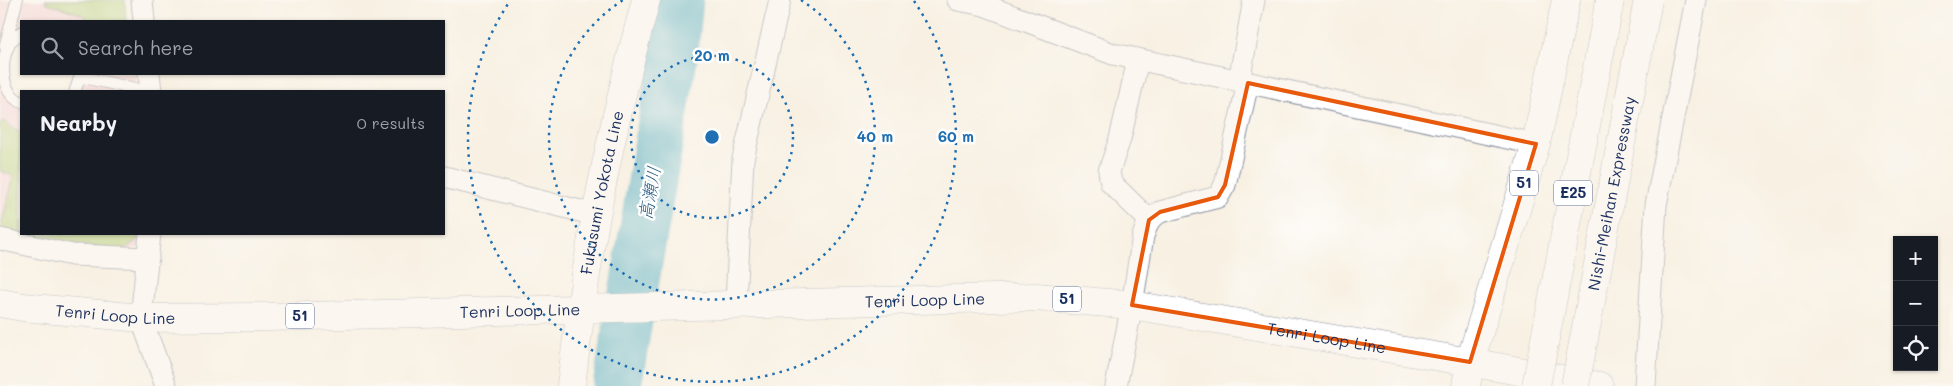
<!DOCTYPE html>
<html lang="en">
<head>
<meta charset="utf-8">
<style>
  :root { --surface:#171b24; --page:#242831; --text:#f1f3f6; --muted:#9ea1a6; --line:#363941 }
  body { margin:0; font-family:Mali,"Klee One",sans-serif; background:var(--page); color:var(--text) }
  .controls { position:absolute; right:15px; bottom:15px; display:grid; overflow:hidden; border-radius:0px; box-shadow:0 1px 4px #0004 }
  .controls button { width:45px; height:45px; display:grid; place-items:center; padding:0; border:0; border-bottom:1px solid var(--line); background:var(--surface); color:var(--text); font:25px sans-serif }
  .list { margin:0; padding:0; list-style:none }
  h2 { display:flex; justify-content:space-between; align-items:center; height:65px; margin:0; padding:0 20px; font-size:21px }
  h2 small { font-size:16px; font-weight:400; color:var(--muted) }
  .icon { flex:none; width:28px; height:28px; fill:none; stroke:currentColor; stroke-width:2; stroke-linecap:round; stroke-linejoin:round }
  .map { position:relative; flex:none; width:1953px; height:386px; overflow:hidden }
  .search { position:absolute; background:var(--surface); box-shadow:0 1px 4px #0004; left:20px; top:20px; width:425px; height:55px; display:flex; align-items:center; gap:12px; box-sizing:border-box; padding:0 18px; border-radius:0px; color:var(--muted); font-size:19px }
  .panel { position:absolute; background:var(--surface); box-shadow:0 1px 4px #0004; left:20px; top:90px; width:425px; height:145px; border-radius:0px }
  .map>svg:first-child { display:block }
</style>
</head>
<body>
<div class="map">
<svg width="1953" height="386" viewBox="0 0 1953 386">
  <rect width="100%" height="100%" fill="#fff"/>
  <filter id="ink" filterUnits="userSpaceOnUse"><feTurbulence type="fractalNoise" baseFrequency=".02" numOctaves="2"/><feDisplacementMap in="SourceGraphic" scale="10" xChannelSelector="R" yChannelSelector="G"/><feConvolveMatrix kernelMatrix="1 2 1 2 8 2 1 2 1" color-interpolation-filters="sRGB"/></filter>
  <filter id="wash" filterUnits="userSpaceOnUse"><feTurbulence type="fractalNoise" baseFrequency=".0096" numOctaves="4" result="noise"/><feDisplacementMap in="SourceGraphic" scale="20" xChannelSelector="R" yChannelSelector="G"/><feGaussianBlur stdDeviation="1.12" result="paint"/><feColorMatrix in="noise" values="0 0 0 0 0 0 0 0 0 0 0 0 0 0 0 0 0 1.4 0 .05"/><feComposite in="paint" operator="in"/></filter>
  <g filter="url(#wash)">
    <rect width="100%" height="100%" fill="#f8f1e3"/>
    <g fill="#f6cfd6">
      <polygon points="0,0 45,0 48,3 83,15 88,21 21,21 21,32 2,73 21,102 21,132 15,130 4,122 0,123"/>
      <polygon points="81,74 136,74 137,91 75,91"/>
      <polygon points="0,171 14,175 0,229 65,243 142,237 148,239 133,250 63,246 0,232"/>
    </g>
    <g fill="#b0ce75" stroke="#667e6a">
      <polygon points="45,0 125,0 126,21 88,21 83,15 47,3"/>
      <polygon points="4,121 15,130 21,132 21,234 0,229 14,176 0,171 0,123"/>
      <polygon points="22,234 142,234 142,237 123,250 65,243"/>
    </g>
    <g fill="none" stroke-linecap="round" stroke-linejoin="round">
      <polyline stroke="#41a7c1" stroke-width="49" points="617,386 674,53 679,0"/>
    </g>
  </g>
  <g filter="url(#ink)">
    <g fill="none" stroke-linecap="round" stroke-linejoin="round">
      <defs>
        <g id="service">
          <path d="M21,32C18,36 12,39 10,43C0,61 0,92 21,102"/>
          <polyline points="5,46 17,0"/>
          <polyline points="81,77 146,91"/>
          <polyline points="75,91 81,74"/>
        </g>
        <g id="minor">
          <polyline points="142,0 144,21"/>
          <polyline points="958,0 984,5 1113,54 1536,144"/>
          <polyline points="1138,60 1120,139 1109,171 1111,183 1149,220"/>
          <polyline points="149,74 151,91"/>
          <polyline points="1239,81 1254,0"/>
          <polyline points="444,177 596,215"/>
          <polyline points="150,234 141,318 166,386"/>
          <polyline points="0,239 72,255 148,258"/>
          <polyline points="736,304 743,159 780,0"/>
          <polyline points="1116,386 1132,305 1143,236 1149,220 1160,212 1218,197 1225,185 1248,83"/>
          <polyline points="1645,386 1656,205 1696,0"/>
        </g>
        <polyline id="tertiary" points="1466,386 1470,362 1599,386"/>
        <g id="secondary">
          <path id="s1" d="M571,386C578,329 585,272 596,216C609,143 627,71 646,0"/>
        </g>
        <g id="primary">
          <path id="s2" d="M0,303L23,307L141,318L270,317L1036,297L1132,305L1470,362L1536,144L1566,0"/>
        </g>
      </defs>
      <use href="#service" stroke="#8a90a0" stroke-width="13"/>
      <use href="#minor" stroke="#8a90a0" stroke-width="23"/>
      <use href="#tertiary" stroke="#8a90a0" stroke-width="29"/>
      <use href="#secondary" stroke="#8a90a0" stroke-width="29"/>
      <use href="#primary" stroke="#8a90a0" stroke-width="29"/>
      <use href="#service" stroke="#fff" stroke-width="11"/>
      <use href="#minor" stroke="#fff" stroke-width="21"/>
      <use href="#tertiary" stroke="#fff" stroke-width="28"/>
      <use href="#secondary" stroke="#fff" stroke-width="28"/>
      <use href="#primary" stroke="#fff" stroke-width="28"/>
      <defs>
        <g id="motorway-bridge">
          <polyline points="1536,386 1610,0"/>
          <path id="s3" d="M1575,386L1648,0"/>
        </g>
      </defs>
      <use href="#motorway-bridge" stroke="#8a90a0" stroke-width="29" stroke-linecap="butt"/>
      <use href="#motorway-bridge" stroke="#fff" stroke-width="28"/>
    </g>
  </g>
  <path d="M0 0H1953V386H0ZM1248,83L1536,144L1470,362L1132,305L1149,220L1160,212L1218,197L1225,185Z" fill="#f8f1e3" fill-opacity=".55" fill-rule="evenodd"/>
  <path fill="none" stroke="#e8590c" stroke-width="4" stroke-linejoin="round" d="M1248,83L1536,144L1470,362L1132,305L1149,220L1160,212L1218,197L1225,185Z"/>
  <g fill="none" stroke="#1f6fb2" stroke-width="2.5" stroke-dasharray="2.5 5">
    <circle cx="712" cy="137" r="81"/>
    <path d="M801 0A163 163 0 1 1 623 0"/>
    <path d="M914 1A244 244 0 1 1 510 1"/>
  </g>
  <g text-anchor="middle" stroke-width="5" stroke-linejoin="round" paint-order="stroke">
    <g fill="#fff" stroke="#5f6d8e" stroke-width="1">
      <rect x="1510" y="170.5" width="28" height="25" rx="4"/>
      <rect x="1554" y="180.5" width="38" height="25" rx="4"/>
      <rect x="1053" y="286.5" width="28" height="25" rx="4"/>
      <rect x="286" y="303.5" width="28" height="25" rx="4"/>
    </g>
    <g font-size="15" font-weight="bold" fill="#1b2f5e">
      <text x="1524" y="188">51</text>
      <text x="1573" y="198">E25</text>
      <text x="1067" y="304">51</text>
      <text x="300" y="321">51</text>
    </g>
    <g font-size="16" fill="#1b2f5e" stroke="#fff">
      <text dy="6" stroke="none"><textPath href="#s1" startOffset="196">Fukusumi Yokota Line</textPath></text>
      <text dy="6" stroke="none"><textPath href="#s3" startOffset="196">Nishi-Meihan Expressway</textPath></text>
      <text dy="6" stroke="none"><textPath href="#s2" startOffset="926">Tenri Loop Line</textPath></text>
      <text dy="6" stroke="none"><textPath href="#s2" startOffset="521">Tenri Loop Line</textPath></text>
      <text dy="6" stroke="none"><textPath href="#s2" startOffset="116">Tenri Loop Line</textPath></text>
      <text dy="6" stroke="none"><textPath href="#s2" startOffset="1331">Tenri Loop Line</textPath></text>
    </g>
    <g font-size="18" font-style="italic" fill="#2a5f86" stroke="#fff">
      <text transform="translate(650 193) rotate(-80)" y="6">高瀬川</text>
    </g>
  </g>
  <circle cx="712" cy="137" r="8" fill="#1f6fb2" stroke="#fff" stroke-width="2.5"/>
  <g font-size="15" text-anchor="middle" font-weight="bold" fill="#1f6fb2" stroke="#fff" stroke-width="5" stroke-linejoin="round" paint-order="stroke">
    <text x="712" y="61">20 m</text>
    <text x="875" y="142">40 m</text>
    <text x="956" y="142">60 m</text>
  </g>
</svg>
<div class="controls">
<button>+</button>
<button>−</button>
<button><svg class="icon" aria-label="locate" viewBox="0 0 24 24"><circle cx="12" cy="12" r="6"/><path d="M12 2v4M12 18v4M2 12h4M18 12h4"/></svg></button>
</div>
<div class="search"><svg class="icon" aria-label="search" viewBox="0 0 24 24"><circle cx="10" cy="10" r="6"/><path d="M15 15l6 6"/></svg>Search here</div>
<section class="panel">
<h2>Nearby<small>0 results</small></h2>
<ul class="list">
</ul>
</section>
</div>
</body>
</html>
